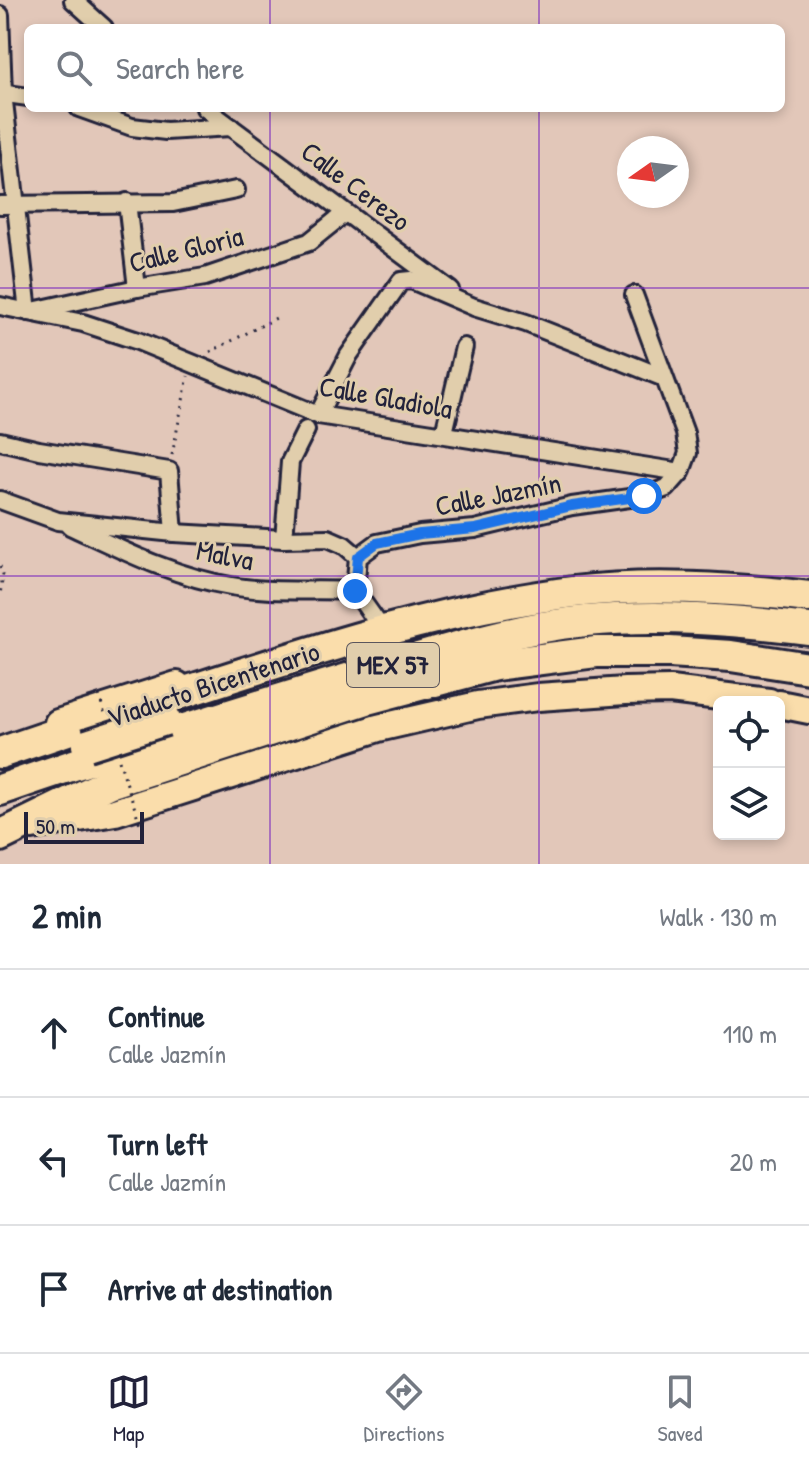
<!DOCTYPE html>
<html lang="en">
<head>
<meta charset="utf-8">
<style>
  :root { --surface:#fff; --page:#f2f2f3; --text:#1f2937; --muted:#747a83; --line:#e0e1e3; --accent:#22223b }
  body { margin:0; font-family:"Patrick Hand",sans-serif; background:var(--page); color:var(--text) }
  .controls { position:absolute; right:24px; bottom:24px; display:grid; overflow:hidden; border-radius:12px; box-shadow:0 4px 12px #0003 }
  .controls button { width:72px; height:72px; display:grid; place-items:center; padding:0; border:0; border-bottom:2px solid var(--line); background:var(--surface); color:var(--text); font:40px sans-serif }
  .compass { position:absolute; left:617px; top:136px; width:72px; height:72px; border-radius:50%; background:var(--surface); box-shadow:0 4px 12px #0003; rotate:256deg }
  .scale { position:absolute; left:24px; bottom:20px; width:120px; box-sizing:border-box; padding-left:8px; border:4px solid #22223b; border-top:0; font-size:22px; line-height:28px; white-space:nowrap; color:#22223b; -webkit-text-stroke:6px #e1ceac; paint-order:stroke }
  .stop { position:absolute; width:24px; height:24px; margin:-18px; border:6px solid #1a73e8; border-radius:50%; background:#fff }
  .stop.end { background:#1a73e8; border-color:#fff; box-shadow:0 2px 8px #0008 }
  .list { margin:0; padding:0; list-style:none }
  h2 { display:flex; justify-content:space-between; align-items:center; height:104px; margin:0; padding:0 32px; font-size:34px }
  h2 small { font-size:26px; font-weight:400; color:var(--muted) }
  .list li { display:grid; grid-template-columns:52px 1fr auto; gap:24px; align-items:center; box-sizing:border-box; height:128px; padding:0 32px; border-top:2px solid var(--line) }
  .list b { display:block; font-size:30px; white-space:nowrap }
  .list p { margin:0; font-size:26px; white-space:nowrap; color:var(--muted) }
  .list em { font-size:26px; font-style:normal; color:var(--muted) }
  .icon { flex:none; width:44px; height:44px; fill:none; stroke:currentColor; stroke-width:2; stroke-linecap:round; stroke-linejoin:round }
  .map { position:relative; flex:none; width:809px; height:864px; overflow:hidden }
  .search { position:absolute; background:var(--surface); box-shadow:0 4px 12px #0003; left:24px; right:24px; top:24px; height:88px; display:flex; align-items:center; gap:20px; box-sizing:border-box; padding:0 28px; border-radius:12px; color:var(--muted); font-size:30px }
  .sheet { height:488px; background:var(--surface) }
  nav { display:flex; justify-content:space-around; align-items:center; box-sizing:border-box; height:112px; border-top:2px solid var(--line); background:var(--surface); font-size:22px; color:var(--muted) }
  nav a { display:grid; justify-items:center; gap:4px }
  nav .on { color:var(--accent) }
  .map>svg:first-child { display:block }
</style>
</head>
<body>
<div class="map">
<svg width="809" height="864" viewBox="0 0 809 864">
  <rect width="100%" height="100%" fill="#e2c7b9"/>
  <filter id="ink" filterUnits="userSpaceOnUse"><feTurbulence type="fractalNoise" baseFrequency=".0125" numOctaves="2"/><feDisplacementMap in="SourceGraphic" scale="16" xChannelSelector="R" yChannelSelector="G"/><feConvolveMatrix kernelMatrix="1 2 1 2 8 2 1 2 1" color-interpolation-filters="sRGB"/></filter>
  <g filter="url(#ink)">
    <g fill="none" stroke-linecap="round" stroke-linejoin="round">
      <defs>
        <g id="street">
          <polyline points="73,0 104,28"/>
          <polyline points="0,15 3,93 28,312 137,288 205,277 309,242 345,213"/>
          <polyline points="0,93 28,97"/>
          <polyline points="79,108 132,127 166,131 231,127"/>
          <polyline points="205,108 450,290"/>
          <polyline points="127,202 137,288"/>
          <polyline points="0,205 173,203 236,190"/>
          <polyline points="0,306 83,323 138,341 318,415 681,472"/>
          <polyline points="318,415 349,355 401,281 411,280 474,307 526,323 662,377"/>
          <polyline points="444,433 464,347"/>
          <polyline points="0,441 39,450 169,471 174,533"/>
          <polyline points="0,500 58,521 174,533 284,539 328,538 344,545 358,557"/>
          <path d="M70,526C122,550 175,577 231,586C271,593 315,589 355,591L377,622"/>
          <polyline points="284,539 290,462 306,430"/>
          <polyline points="355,591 358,557 377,543 420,534 475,529 572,506 644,496 667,488 681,472 688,453 685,433 634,295"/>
        </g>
        <g id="primary">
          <polyline points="779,704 809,710"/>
          <polyline points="58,723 177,685"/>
          <polyline points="32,826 115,812 378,728 478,705 538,697 625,691 670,690 769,702"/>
        </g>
        <g id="highway">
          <path d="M157,701C294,657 430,610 573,592C651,583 731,588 809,597"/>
          <polyline points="0,753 82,725"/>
          <path d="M0,790C118,749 237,712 357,676C433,654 507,629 586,621C660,614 735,620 809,629"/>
          <polyline points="0,836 109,783 367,699 495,665 596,652 670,652 731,656 809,668"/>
        </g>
      </defs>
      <use href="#street" stroke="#22223b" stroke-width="22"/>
      <use href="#primary" stroke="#22223b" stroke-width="32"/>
      <use href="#highway" stroke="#22223b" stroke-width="36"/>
      <g stroke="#22223b" stroke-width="3" stroke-dasharray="2 6" stroke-linecap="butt">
        <polyline points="210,352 278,317"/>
        <polyline points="172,455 188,376"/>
        <polyline points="0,566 3,574 0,595"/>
      </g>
      <use href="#street" stroke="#e1ceac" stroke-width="16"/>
      <use href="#primary" stroke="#faddab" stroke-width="26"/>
      <use href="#highway" stroke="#faddab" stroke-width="30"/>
      <defs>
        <polyline id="highway-bridge" points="87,745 165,720"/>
      </defs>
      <use href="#highway-bridge" stroke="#22223b" stroke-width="36" stroke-linecap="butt"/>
      <g stroke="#22223b" stroke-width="3" stroke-dasharray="2 6" stroke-linecap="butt">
        <polyline points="99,695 105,715"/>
        <polyline points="119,760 140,824"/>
      </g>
      <use href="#highway-bridge" stroke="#faddab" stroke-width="30"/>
    </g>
  </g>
  <g fill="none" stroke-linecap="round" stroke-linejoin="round" filter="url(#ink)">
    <polyline stroke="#1a73e8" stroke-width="10" points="355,591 358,557 377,543 420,534 475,529 572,506 644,496"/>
  </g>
  <path fill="none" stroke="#7b2cbf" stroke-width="2" stroke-opacity="0.55" d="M270,0V28M539,0V28M270,108V864M539,108V864M0,288H809M0,576H809"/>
  <g text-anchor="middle" stroke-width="6" stroke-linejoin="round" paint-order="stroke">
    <rect fill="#e1ceac" stroke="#5b565d" stroke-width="2" x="347" y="643" width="92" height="44" rx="6"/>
    <g font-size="26" font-weight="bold" fill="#22223b">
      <text x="393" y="674">MEX 57</text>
    </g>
    <g font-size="28" fill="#22223b" stroke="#e1ceac">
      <text transform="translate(356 186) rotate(37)" y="10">Calle Cerezo</text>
      <text transform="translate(186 249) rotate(-14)" y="10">Calle Gloria</text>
      <text transform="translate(386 397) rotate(10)" y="10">Calle Gladiola</text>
      <text transform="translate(498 494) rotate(-11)" y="10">Calle Jazmín</text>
      <text transform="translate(225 555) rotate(11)" y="10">Malva</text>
      <text transform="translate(213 684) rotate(-18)" y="10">Viaducto Bicentenario</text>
    </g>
  </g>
</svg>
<div class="controls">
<button><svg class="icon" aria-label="locate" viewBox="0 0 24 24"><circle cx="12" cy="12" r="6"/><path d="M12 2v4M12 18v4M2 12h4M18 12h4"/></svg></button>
<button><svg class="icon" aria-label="layers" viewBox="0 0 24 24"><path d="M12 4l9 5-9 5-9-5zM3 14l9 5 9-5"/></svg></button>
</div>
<svg class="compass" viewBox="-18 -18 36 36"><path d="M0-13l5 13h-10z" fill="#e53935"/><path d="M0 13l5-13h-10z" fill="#747a83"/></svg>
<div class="scale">50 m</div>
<div class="stop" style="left:644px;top:496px"></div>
<div class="stop end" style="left:355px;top:591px"></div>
<div class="search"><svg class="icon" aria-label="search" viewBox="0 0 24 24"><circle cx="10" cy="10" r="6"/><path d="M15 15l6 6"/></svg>Search here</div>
</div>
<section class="sheet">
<h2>2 min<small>Walk · 130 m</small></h2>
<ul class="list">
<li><svg class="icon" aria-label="ahead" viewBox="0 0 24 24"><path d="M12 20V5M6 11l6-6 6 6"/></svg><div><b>Continue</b><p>Calle Jazmín</p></div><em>110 m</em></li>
<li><svg class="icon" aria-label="left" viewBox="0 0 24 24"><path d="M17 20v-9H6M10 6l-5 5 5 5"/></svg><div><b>Turn left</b><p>Calle Jazmín</p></div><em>20 m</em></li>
<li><svg class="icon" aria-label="arrive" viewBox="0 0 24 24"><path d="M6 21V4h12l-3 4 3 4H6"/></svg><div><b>Arrive at destination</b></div></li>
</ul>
</section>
<nav>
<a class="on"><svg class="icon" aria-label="map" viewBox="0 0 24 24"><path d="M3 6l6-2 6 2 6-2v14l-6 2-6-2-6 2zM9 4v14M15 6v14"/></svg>Map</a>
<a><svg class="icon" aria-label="directions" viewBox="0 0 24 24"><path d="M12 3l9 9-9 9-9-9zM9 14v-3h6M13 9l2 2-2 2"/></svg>Directions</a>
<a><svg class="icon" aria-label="saved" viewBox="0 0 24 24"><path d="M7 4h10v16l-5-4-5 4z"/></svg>Saved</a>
</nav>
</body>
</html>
